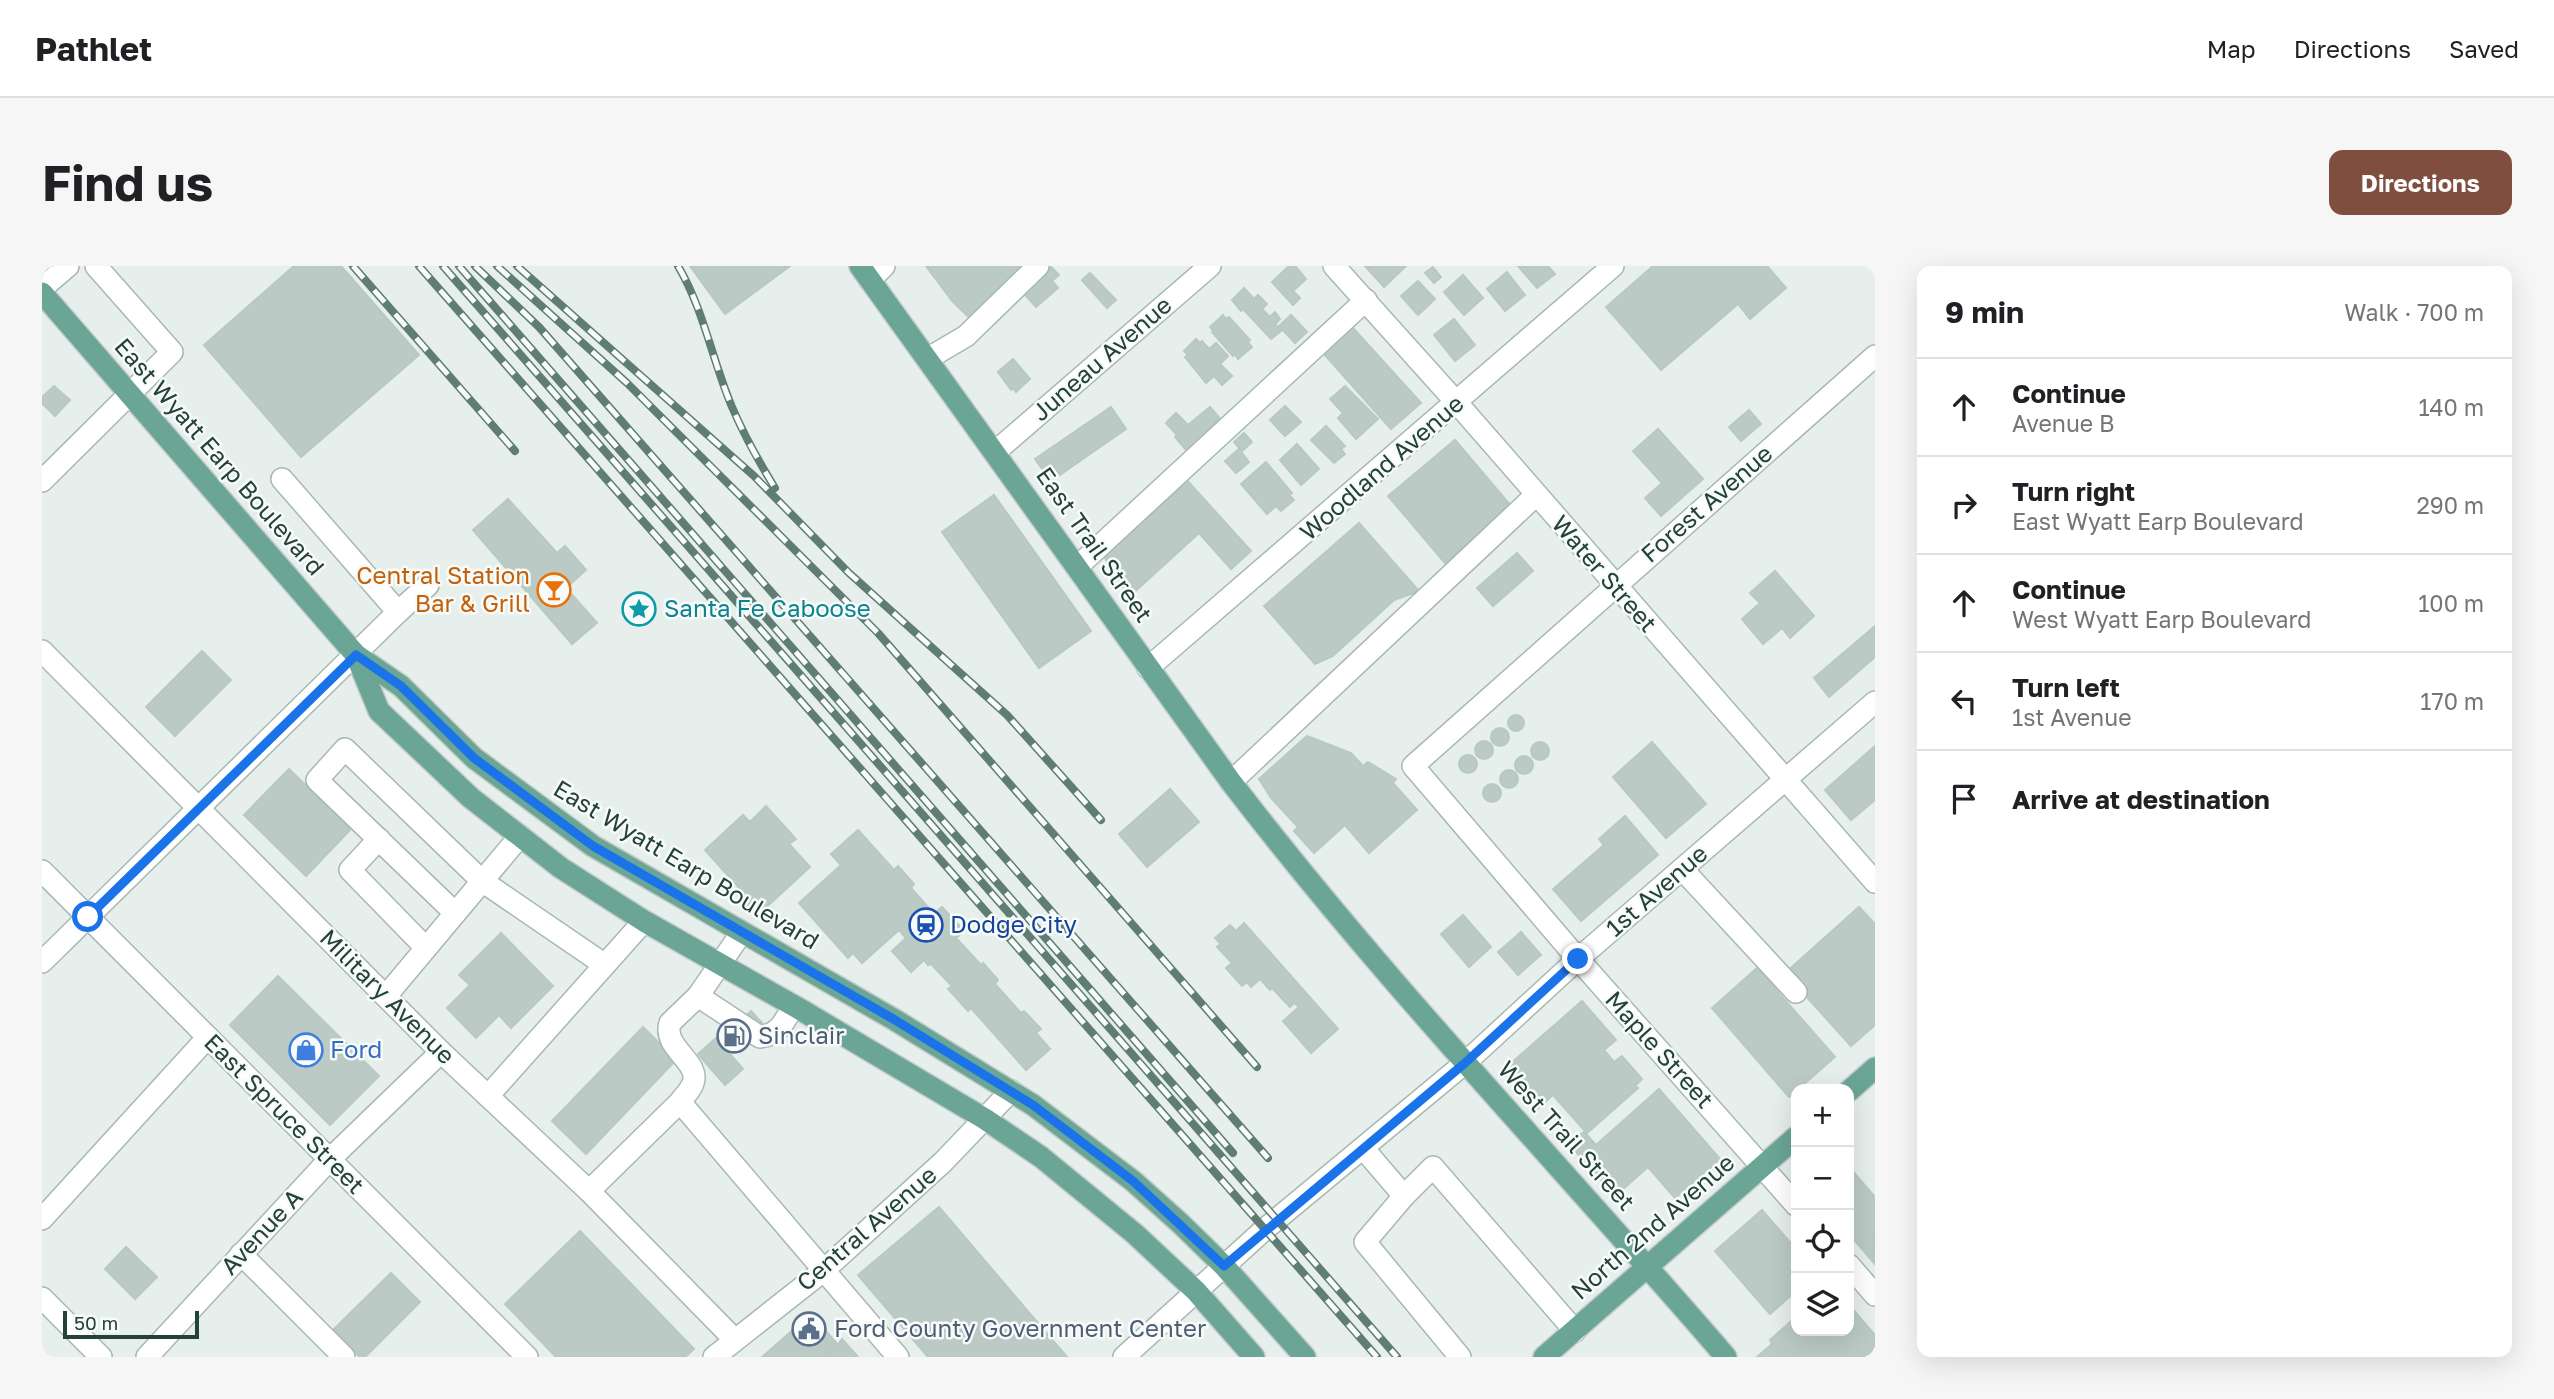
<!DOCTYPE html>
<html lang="en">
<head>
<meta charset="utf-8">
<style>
  :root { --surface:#fff; --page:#f6f6f6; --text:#202124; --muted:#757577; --line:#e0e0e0; --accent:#7f4e3f }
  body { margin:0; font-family:"Golos Text",sans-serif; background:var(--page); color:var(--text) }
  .controls { position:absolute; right:21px; bottom:21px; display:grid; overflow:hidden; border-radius:14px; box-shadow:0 7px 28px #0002 }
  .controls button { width:63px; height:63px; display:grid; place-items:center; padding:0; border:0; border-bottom:2px solid var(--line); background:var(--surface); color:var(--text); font:35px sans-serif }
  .scale { position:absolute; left:21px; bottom:18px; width:136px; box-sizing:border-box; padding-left:7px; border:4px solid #24423a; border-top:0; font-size:19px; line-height:24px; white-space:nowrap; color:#24423a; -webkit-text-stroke:5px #f7fbf9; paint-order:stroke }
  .stop { position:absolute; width:21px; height:21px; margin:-16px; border:5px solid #1a73e8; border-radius:50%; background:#fff }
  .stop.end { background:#1a73e8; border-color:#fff; box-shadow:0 2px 7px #0008 }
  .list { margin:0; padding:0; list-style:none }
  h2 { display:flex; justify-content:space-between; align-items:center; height:91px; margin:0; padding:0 28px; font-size:30px }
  h2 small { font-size:23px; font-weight:400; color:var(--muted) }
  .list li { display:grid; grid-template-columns:46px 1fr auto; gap:21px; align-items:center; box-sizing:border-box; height:98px; padding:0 28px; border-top:2px solid var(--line) }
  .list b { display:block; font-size:26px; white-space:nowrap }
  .list p { margin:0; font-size:23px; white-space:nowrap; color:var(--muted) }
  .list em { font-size:23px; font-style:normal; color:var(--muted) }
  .icon { flex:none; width:38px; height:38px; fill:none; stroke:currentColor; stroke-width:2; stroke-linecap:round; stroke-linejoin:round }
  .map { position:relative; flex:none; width:1833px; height:1091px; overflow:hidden; border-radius:14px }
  header { display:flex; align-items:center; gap:42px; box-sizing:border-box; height:98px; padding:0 35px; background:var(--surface); border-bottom:2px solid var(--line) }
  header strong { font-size:33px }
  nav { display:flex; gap:38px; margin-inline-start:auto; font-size:24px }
  .intro { display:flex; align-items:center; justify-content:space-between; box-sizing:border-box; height:168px; padding:0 42px }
  h1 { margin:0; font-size:49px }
  .button { padding:18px 32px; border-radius:14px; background:var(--accent); color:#fff; font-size:24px; font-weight:700 }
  main { display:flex; gap:42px; padding:0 42px }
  aside { flex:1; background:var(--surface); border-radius:14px; box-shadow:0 7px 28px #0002 }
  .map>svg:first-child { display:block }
</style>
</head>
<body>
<header>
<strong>Pathlet</strong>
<nav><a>Map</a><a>Directions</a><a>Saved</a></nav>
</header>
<div class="intro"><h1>Find us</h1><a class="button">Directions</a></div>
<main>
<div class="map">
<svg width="1833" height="1091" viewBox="0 0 1833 1091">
  <rect width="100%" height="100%" fill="#e6efeb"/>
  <g fill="#bbcac4" stroke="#b8c9c2" stroke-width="2">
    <polygon points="252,0 299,0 377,89 259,191 162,79"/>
    <polygon points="648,0 748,0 683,48"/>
    <polygon points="884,0 985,0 929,53 911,36"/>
    <polygon points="1004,0 1008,0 1017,9 1010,15 1016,22 994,41 979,24"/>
    <polygon points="1247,0 1253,0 1264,13 1251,25 1258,32 1251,39 1230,16"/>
    <polygon points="1323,0 1364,0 1342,21"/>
    <polygon points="1476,0 1506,0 1513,8 1495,22"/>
    <polygon points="1611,0 1725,0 1744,22 1708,53 1696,38 1619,104 1564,41"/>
    <polygon points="1391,1 1399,11 1392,17 1383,7"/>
    <polygon points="1465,6 1483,29 1463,45 1445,23"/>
    <polygon points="1048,7 1074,34 1065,42 1040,14"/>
    <polygon points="1421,9 1441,32 1422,49 1402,26"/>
    <polygon points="1376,15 1393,33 1376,49 1359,30"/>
    <polygon points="1202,22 1212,33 1216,29 1225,38 1220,43 1228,51 1233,46 1238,53 1233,58 1239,65 1229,73 1201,43 1199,45 1190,34"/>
    <polygon points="1181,49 1184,53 1187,51 1208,74 1206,76 1210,81 1196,93 1193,88 1191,90 1170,66 1171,64 1168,61"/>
    <polygon points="1249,49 1265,66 1253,77 1237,60"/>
    <polygon points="1412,53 1433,79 1413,95 1392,69"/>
    <polygon points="1311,62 1379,137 1349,163 1282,88"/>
    <polygon points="1154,73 1158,77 1160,75 1167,83 1174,77 1186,90 1178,98 1190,110 1180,119 1172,110 1164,117 1143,91 1146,89 1142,85"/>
    <polygon points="971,93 988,113 974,126 971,122 969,124 956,106"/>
    <polygon points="12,120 28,134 13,150 0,137 0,131"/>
    <polygon points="1303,120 1336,153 1314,173 1296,152 1301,147 1288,133"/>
    <polygon points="1243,140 1259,156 1243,170 1228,154"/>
    <polygon points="1069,141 1084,163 1009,215 993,193"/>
    <polygon points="1168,141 1180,155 1145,185 1133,171 1135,169 1124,157 1134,147 1146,159"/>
    <polygon points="1707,144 1719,158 1699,175 1687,161"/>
    <polygon points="1284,160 1303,180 1299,183 1303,188 1292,197 1269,174"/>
    <polygon points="1616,163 1661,213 1619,250 1603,232 1620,217 1591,185"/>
    <polygon points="1202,167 1210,176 1200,185 1192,176"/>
    <polygon points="1413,174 1469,240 1403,297 1346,230"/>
    <polygon points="1255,178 1277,203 1259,219 1238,194"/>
    <polygon points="1197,183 1207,196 1194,207 1183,195"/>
    <polygon points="1224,196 1250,227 1247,229 1252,234 1239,245 1234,240 1225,248 1199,218"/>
    <polygon points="1142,211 1209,285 1189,303 1157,267 1088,330 1059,286"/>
    <polygon points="952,229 1049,365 997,402 900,266"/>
    <polygon points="466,233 515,287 523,280 544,304 524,322 555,357 530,378 431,264"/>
    <polygon points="1317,257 1377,325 1352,334 1291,390 1273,398 1222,340"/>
    <polygon points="1475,287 1491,305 1451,340 1435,322"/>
    <polygon points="1733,305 1772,350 1748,372 1740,362 1721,378 1700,353 1718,337 1708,327"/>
    <polygon points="1833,360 1833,391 1787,431 1772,412"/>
    <polygon points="160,385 189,414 133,470 104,441"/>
    <circle cx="1474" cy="457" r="8"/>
    <circle cx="1458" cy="471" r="9"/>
    <polygon points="1265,470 1309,487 1321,500 1326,496 1354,513 1351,517 1375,544 1327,587 1303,559 1272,587 1252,565 1256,561 1229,532 1217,513"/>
    <circle cx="1442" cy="484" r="9"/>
    <polygon points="1610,476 1664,538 1624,572 1571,511"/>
    <circle cx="1498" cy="485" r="9"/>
    <polygon points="1833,480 1833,534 1809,554 1783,524"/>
    <circle cx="1426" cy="498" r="9"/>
    <circle cx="1482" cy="499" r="9"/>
    <polygon points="247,503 309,563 264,610 202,549"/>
    <circle cx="1467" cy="513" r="9"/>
    <circle cx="1450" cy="527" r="9"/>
    <polygon points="1128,523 1157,556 1105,601 1077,568"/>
    <polygon points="724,540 754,573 747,578 768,601 719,646 712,638 708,642 695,628 699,624 663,584 701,549 708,556"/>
    <polygon points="1583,550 1616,589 1539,655 1511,623 1562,579 1557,573"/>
    <polygon points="816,564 852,604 856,600 872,618 869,622 892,648 900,641 922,665 914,672 939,699 941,697 956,714 953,718 979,747 982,745 999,763 994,767 1008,783 984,804 929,742 926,745 906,723 910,720 889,698 886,699 882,694 869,706 850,685 864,672 857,664 820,697 811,687 806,692 757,637 799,599 789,588"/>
    <polygon points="1817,641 1833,658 1833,759 1809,780 1743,707"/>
    <polygon points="1421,649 1449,681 1427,701 1399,668"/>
    <polygon points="1202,657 1296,763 1269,787 1241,755 1257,741 1252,737 1248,741 1230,722 1228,724 1218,713 1209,721 1205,716 1200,720 1184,702 1190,697 1175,681 1179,678 1173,672 1188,659 1194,665"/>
    <polygon points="1479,666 1499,689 1476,709 1456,686"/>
    <polygon points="459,667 511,720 469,762 457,749 434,772 405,742 428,719 417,709"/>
    <polygon points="1715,702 1793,791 1747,831 1670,742"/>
    <polygon points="236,710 337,810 288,859 188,759"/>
    <polygon points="1540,735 1574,774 1562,784 1572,796 1580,790 1600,813 1593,820 1596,822 1544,868 1554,879 1617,823 1678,893 1633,932 1606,901 1573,930 1527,878 1543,865 1511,829 1494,844 1460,805"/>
    <polygon points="709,745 721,758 693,785 680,772"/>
    <polygon points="601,761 634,794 544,888 510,855"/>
    <polygon points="674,772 701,803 683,819 656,788"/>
    <polygon points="1807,901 1833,931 1832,997 1807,968"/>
    <polygon points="897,941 1025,1091 886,1091 816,1009"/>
    <polygon points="1720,944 1754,983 1754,1025 1728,1048 1673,985"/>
    <polygon points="538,965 652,1083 643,1091 514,1091 463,1038"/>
    <polygon points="84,981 115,1011 93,1033 63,1003"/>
    <polygon points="349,1007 378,1036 323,1091 318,1091 291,1064"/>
    <polygon points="1807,1039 1833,1069 1833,1091 1715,1091 1730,1078 1728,1074 1754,1051 1754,1065 1807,1065"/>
    <polygon points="769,1048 796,1079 782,1091 720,1091"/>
    <polygon points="800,1073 816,1091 782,1091 796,1079"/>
  </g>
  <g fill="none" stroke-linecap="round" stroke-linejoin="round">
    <defs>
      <g id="minor">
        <polyline points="1292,0 1415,137 1833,616"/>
        <polyline points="828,14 842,0"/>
        <polyline points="0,22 26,0"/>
        <polyline points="885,93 924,70 996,0"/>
        <polyline points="953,186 1168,0"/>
        <polyline points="240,213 356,346"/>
        <polyline points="0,215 130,86 54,0"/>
        <polyline points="1035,301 1324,34"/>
        <polyline points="0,385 399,786 547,925 692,1073"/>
        <polyline points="1106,402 1571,0"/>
        <polyline points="1189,516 1494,229"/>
        <polyline points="337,573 308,604 384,682"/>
        <polyline points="1640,603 1754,726"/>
        <polyline points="0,605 485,1091"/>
        <polyline points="413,647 275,514 303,483 440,615 563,699"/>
        <path d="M700,666L656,730L628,757C620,782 659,796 651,817C649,824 642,830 638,836L856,1091"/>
        <polyline points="0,696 356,346 386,319"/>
        <polyline points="344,730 478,570"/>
        <path d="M656,730L718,771C737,769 743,755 751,740"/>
        <polyline points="446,830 602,655"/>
        <polyline points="1321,882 1362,930 1323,976 1418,1091"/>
        <polyline points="547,925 638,836"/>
        <polyline points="1362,930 1391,901 1533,1065"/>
        <polyline points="1754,939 1536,693 1371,500 1833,90"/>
        <polyline points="0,953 166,771"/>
        <polyline points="199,988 302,1091"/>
        <polyline points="1807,999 1833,1029"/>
        <polyline points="0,1032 59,1091"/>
        <polyline points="105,1091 287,894 399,786"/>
        <polyline points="672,1091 781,1005 901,896 969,825"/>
        <polyline points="1082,1091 1223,963 1423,797 1536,693 1833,436"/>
      </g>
      <g id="major">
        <path d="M818,0L1189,516C1343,717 1519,899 1684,1091"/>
        <polyline points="0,27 314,389 359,420 432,492 551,580 853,754 991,839 1091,915 1139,958 1182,1000 1263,1091"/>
        <polyline points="314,389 337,445 429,532 519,602 602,655 761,745 943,853 999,891 1093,968 1154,1025 1212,1091"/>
        <polyline points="1807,825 1833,802"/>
        <polyline points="1502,1091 1754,871"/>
      </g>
    </defs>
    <use href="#minor" stroke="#a8b8b2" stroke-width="24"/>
    <use href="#major" stroke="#c2cac8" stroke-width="24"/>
    <use href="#minor" stroke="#fff" stroke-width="21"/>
    <use href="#major" stroke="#6aa596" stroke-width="21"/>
    <defs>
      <g id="rail">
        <polyline points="311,0 473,185"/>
        <polyline points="377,0 1335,1091"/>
        <polyline points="401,0 1355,1091"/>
        <polyline points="417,0 1191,887"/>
        <polyline points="433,0 497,61 1226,892"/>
        <polyline points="455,0 585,117 836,367 1215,801"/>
        <polyline points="475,0 712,210 807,307 965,449 1059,554"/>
        <path d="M636,0C662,44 670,94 690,141C702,169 717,196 733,222"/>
      </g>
    </defs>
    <use href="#rail" stroke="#5f7d75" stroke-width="8"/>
    <use href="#rail" stroke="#f7fbf9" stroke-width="5" stroke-dasharray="16" stroke-linecap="butt"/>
  </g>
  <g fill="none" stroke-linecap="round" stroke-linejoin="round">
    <polyline stroke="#1a73e8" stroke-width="9" points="46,651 314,389 359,420 432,492 551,580 853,754 991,839 1091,915 1182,1000 1423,797 1536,693"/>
  </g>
  <defs>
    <symbol id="bar-ring" viewBox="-11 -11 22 22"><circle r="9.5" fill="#f7fbf9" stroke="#e8710a" stroke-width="1.5"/><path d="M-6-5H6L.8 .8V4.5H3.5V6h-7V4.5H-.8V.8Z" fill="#e8710a"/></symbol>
    <symbol id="sight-ring" viewBox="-11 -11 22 22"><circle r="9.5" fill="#f7fbf9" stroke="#0f9aa8" stroke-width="1.5"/><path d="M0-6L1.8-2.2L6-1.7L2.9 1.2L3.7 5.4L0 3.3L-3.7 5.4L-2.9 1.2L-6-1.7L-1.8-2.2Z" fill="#0f9aa8"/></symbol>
    <symbol id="station-ring" viewBox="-11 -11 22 22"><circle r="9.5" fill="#f7fbf9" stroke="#1a4fb4" stroke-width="1.5"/><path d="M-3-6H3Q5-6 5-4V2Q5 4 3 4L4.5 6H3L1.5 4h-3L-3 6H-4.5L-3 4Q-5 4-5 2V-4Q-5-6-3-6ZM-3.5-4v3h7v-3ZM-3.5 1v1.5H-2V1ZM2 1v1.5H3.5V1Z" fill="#1a4fb4"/></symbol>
    <symbol id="fuel-ring" viewBox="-11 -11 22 22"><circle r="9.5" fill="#f7fbf9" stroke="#5c6f8a" stroke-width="1.5"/><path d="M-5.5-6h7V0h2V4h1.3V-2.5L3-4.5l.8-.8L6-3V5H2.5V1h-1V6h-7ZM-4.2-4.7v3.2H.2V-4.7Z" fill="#5c6f8a"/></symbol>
    <symbol id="shop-ring" viewBox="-11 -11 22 22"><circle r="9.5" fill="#f7fbf9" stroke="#3f7fe0" stroke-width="1.5"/><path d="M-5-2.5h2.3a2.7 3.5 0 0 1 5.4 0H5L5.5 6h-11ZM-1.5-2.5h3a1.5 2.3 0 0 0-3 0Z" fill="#3f7fe0"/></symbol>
    <symbol id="civic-ring" viewBox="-11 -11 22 22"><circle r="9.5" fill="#f7fbf9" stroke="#5c6f8a" stroke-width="1.5"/><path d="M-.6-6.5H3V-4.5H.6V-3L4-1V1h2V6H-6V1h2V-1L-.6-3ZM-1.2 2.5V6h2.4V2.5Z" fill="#5c6f8a"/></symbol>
  </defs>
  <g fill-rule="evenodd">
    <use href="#bar-ring" x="493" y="305" width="38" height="38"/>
    <use href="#sight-ring" x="578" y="324" width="38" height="38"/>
    <use href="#station-ring" x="865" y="640" width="38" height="38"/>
    <use href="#fuel-ring" x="673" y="751" width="38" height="38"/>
    <use href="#shop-ring" x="245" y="765" width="38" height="38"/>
    <use href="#civic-ring" x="748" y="1044" width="38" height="38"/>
  </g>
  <g text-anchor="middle" stroke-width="5" stroke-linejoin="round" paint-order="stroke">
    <g font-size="24" fill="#24423a" stroke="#f7fbf9">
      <text transform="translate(1060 93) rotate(-41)" y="8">Juneau Avenue</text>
      <text transform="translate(177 191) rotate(49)" y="8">East Wyatt Earp Boulevard</text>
      <text transform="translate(1340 202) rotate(-41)" y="8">Woodland Avenue</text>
      <text transform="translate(1665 238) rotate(-41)" y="8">Forest Avenue</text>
      <text transform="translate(1052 279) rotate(55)" y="8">East Trail Street</text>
      <text transform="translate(1562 308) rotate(49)" y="8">Water Street</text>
      <text transform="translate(644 599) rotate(31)" y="8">East Wyatt Earp Boulevard</text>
      <text transform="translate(1615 625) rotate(-41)" y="8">1st Avenue</text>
      <text transform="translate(345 731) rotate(45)" y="8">Military Avenue</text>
      <text transform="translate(1617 784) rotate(48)" y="8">Maple Street</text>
      <text transform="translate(242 848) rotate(45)" y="8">East Spruce Street</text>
      <text transform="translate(1524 870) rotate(48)" y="8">West Trail Street</text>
      <text transform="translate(1611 961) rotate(-41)" y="8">North 2nd Avenue</text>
      <text transform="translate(825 963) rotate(-41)" y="8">Central Avenue</text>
      <text transform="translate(220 966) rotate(-47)" y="8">Avenue A</text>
    </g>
    <g font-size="24" fill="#c56008" stroke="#f7fbf9" text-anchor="end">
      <text x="488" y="318">Central Station<tspan x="488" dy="28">Bar &amp; Grill</tspan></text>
    </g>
    <g font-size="24" fill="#0d838f" stroke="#f7fbf9" text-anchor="start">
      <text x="622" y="351">Santa Fe Caboose</text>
    </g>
    <g font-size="24" fill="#164399" stroke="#f7fbf9" text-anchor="start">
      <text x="908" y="667">Dodge City</text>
    </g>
    <g font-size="24" fill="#4e5e75" stroke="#f7fbf9" text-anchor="start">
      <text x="716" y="778">Sinclair</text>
      <text x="792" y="1071">Ford County Government Center</text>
    </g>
    <g font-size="24" fill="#366cbe" stroke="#f7fbf9" text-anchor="start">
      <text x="288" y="792">Ford</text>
    </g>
  </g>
</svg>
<div class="controls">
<button>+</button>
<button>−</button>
<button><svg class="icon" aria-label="locate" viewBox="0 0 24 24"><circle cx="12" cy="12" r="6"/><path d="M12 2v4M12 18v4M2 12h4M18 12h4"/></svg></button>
<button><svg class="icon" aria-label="layers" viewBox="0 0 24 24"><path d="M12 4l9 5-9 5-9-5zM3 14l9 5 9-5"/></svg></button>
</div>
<div class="scale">50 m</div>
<div class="stop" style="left:46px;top:651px"></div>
<div class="stop end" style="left:1536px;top:693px"></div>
</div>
<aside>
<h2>9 min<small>Walk · 700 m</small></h2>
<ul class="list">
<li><svg class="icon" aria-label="ahead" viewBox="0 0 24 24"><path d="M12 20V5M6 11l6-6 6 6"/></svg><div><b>Continue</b><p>Avenue B</p></div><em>140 m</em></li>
<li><svg class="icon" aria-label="right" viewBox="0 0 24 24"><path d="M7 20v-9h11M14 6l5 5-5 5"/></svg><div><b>Turn right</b><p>East Wyatt Earp Boulevard</p></div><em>290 m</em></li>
<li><svg class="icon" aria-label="ahead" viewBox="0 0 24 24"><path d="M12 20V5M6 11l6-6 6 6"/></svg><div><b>Continue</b><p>West Wyatt Earp Boulevard</p></div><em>100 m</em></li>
<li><svg class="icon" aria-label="left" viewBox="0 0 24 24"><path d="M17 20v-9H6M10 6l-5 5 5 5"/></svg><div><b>Turn left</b><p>1st Avenue</p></div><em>170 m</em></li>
<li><svg class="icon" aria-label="arrive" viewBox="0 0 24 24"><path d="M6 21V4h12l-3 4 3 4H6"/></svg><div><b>Arrive at destination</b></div></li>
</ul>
</aside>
</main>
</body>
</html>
